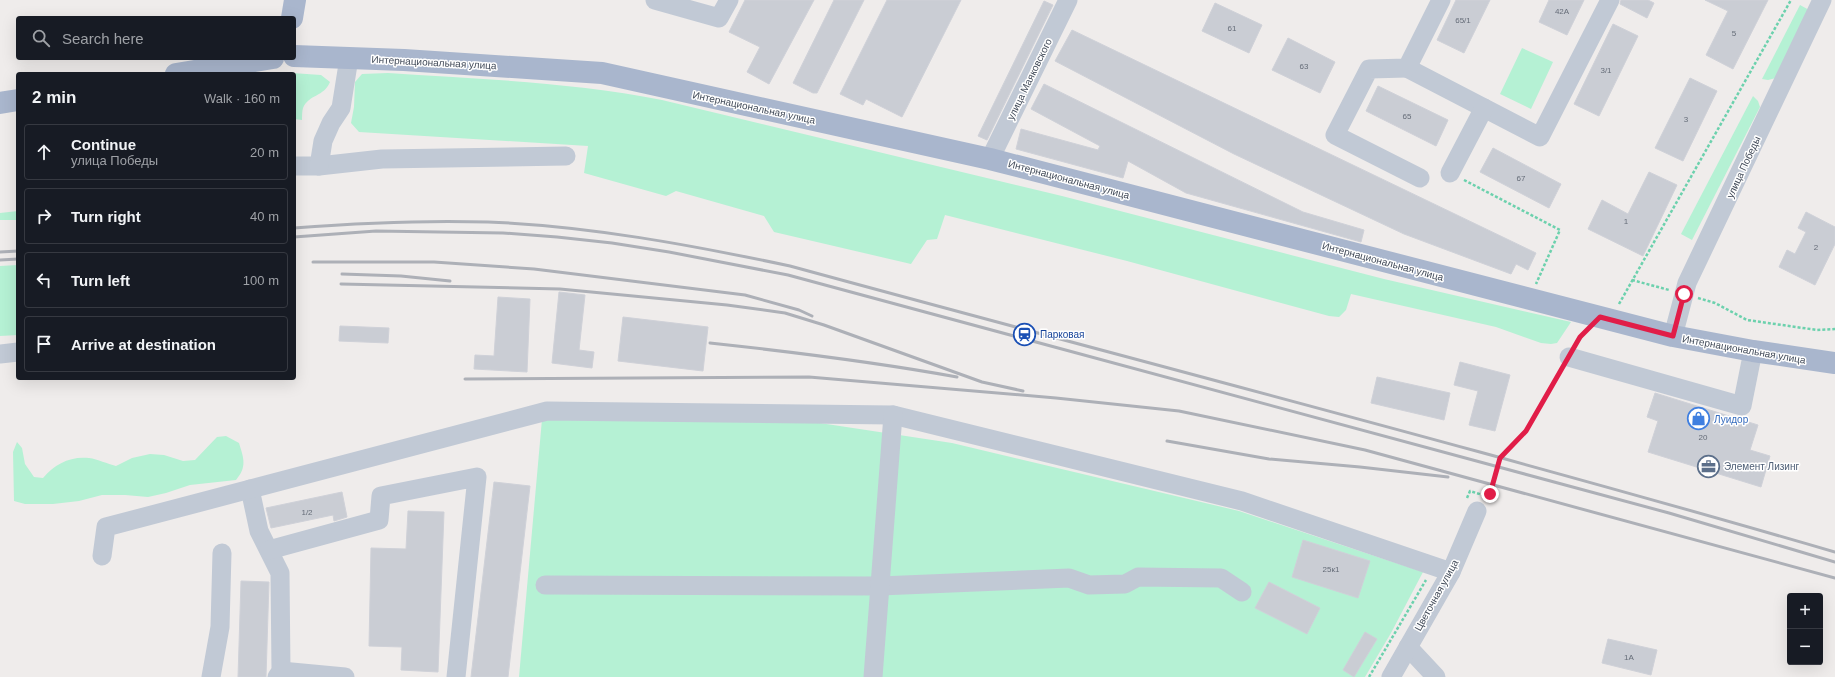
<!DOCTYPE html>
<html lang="en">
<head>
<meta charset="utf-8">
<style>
  :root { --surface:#171b24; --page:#20242c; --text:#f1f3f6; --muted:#9ea1a6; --line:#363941 }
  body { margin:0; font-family:Helvetica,sans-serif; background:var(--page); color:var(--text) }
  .controls { position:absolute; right:12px; bottom:12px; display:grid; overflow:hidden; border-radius:4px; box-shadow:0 4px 16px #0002 }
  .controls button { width:36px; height:36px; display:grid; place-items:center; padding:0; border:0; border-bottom:1px solid var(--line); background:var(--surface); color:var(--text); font:20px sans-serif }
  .stop { position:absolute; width:12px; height:12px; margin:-9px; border:3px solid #e11d48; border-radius:50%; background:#fff }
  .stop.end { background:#e11d48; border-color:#fff; box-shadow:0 1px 4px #0008 }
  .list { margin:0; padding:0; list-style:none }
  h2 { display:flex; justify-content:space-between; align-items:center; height:52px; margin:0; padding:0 16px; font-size:17px }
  h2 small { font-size:13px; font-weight:400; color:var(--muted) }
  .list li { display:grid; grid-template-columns:26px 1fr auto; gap:12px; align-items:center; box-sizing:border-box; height:56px; margin:0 8px 8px; padding:0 8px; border:1px solid var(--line); border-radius:4px }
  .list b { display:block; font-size:15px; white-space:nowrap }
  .list p { margin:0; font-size:13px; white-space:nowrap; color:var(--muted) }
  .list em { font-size:13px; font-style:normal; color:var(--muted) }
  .icon { flex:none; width:22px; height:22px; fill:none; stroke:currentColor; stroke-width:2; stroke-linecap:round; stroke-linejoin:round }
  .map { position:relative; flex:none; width:1835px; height:677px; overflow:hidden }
  .search { position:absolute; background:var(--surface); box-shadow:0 4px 16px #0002; left:16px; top:16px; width:280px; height:44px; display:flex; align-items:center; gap:10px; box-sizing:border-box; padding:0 14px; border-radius:4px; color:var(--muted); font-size:15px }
  .panel { position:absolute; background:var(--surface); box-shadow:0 4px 16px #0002; left:16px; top:72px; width:280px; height:308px; border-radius:4px }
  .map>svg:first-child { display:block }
</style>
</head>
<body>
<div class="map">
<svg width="1835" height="677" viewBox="0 0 1835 677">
  <rect width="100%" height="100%" fill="#efeceb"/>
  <g fill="#b5f1d4">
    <polygon points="1800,5 1811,11 1776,78 1768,80 1762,79"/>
    <polygon points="1522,48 1553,62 1531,109 1500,94"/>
    <path d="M292,73L321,75L330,82C324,97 309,94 303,108C302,111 302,117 302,120L294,119V74H281Z"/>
    <path d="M388,73C479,79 572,82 662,100L1062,196L1384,279L1571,322L1557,343L1551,344L1541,343L1496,327L1351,294L1346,310L1339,317L1329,316L1127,261L945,215L937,239L927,240L911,264L774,232L764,216L676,191L666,196L584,173L588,146L359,132L351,123L354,107L355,82L362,74Z"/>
    <polygon points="1753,96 1758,101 1760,107 1692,240 1681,234"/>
    <polygon points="18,211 18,220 0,220 0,213"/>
    <polygon points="18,265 18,335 0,336 0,266"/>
    <polygon points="543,408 760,414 952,443 1239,511 1423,572 1391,633 1365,677 519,677"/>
    <path d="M226,436L239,443C244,459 247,467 236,480L190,485L166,493L148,497L125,495H102L79,501L53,504H25L14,501L13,452L17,442L22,448L25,464L34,477L43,478C55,464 70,456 89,458C98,459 107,464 116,466L132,458L150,454L164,455L183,461L195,460L217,437Z"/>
  </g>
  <g fill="#cacdd4" stroke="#cfd1d8">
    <polygon points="745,0 814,0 769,84 747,72 760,47 729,32"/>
    <polygon points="834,0 864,0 817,93 813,93 793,83"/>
    <polygon points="887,0 961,0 902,117 866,99 863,105 840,94"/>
    <polygon points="1456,0 1490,0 1464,53 1437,40"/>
    <polygon points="1549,0 1584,0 1567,35 1539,22"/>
    <polygon points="1621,0 1648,0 1654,3 1647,18 1620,4"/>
    <polygon points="1705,0 1768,0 1733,69 1706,55 1728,11"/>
    <polygon points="1044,1 1053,5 987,140 978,136"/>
    <polygon points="1215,3 1262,25 1249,53 1202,31"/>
    <polygon points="1613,24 1638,36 1599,116 1574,104"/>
    <polygon points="1072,30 1536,253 1528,270 1516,264 1511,274 1404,234 1234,154 1055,61"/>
    <polygon points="1288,38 1335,62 1320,93 1272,70"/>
    <polygon points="1690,78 1717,91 1683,161 1655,148"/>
    <polygon points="1044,84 1303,212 1364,230 1361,242 1186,193 1128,161 1123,178 1016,149 1021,129 1098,150 1100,146 1031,109"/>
    <polygon points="1378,86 1448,120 1436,146 1366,111"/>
    <polygon points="1493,148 1561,184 1549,208 1480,172"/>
    <polygon points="1649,172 1677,185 1643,256 1588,229 1602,200 1628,214"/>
    <polygon points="1806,212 1835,227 1835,244 1815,285 1779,267 1787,250 1795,254 1806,232 1798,228"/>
    <polygon points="559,292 585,295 579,350 594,352 592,368 552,363"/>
    <polygon points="498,297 530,299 527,372 474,369 475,355 494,356"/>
    <polygon points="623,317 708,327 703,371 618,361"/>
    <polygon points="340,326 389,328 388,343 339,341"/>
    <polygon points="1460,362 1510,375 1495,431 1469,425 1478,391 1454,385"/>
    <polygon points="1377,377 1450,393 1444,420 1371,403"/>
    <polygon points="1655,393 1758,425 1750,450 1770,456 1761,487 1648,452 1658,421 1647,417"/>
    <polygon points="494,482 530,486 508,677 471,677"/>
    <polygon points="342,492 347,517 334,521 333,515 271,528 266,508"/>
    <polygon points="408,511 444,512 438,672 401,670 402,647 369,646 371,548 406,549"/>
    <polygon points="1303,540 1370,561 1358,598 1292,577"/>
    <polygon points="241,581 269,582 266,677 238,677"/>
    <polygon points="1269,582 1320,608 1307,634 1255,608"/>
    <polygon points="1365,632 1377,639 1354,677 1343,670"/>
    <polygon points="1608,639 1657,650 1651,675 1602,663"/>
  </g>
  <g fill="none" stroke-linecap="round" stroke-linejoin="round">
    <g stroke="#6cd1ad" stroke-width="2.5" stroke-dasharray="3 2" stroke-linecap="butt">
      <polyline points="1464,180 1560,230 1536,284"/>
      <polyline points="1632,280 1669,290"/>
      <polyline points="1698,298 1715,303 1747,320 1817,330 1835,329"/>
      <polyline points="1619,304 1791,0"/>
      <polyline points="1577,343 1586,331"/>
      <polyline points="1467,498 1470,491 1489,497 1501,457 1526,431 1561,370"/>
      <polyline points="1369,677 1426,580"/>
    </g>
    <g stroke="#c1c9d5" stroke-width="19">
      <polyline points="655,0 719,18 729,0"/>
      <polyline points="1407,68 1540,137 1610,0"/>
      <polyline points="990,159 1068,0"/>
      <polyline points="294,166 319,166 382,159 566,156"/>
      <polyline points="319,166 323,141 331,123 341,108 349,58"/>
      <polyline points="1450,173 1484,108"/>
      <polyline points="1420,178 1335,135 1369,69 1407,68 1441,0"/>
      <polyline points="1673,336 1687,283 1822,0"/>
      <polyline points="0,354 18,352"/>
      <polyline points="1569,357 1742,406 1753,351"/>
      <polyline points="250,489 259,531 280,573 281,671 277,677"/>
      <polyline points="269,550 379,520 381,496 477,477 456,677"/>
      <polyline points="102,556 106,527 547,411 893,415 1242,501 1451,572"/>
      <polyline points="545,585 880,586 1069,578 1089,585 1125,584 1138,577 1221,578 1242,592"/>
      <polyline points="1408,647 1436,677"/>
      <polyline points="281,671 345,677"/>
      <polyline points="211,677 220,627 222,553"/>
      <polyline points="873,677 893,415"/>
      <polyline points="1391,677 1451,572 1477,511"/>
    </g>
    <g stroke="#a9b6cd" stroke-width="22">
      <polyline points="292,18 295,0"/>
      <polyline points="294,56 404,60 602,73 990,159 1673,336 1753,351 1835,363"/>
      <polyline points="176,74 273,58"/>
      <polyline points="0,103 18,100"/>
    </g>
    <g stroke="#adb0b7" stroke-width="3">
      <path d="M294,228C358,223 423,220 488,222C589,226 691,245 790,266C1138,361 1488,451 1835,552"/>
      <polyline points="294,237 376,231 503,233 557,237 612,243 669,252 788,275 1669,513 1835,562"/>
      <polyline points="0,252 18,251"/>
      <polyline points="0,260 18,259"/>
      <polyline points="313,262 434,262 534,269 745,295 799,310 812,316"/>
      <polyline points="342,274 401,276 450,281"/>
      <polyline points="341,284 560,289 727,305 785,313 824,325 982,382 1023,391"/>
      <path d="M710,343C793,352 875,362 957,377"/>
      <polyline points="465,379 809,377 1056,398 1179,411 1365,450 1835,578"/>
      <polyline points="1167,441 1269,459 1360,467 1448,477"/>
    </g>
  </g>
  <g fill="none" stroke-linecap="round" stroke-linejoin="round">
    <polyline stroke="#e11d48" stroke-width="5" points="1490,494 1500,458 1526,431 1580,337 1600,317 1673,336 1684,294"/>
  </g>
  <defs>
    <symbol id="station-ring" viewBox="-11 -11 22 22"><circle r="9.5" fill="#fff" stroke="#1a4fb4" stroke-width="1.5"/><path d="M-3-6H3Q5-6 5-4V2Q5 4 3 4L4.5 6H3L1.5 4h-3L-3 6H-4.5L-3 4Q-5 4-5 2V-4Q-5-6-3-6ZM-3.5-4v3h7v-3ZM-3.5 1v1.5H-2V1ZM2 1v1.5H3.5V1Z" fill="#1a4fb4"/></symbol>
    <symbol id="shop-ring" viewBox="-11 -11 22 22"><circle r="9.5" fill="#fff" stroke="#3f7fe0" stroke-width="1.5"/><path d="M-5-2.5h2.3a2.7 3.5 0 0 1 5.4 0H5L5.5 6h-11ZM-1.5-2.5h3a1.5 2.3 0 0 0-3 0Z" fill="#3f7fe0"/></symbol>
    <symbol id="office-ring" viewBox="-11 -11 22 22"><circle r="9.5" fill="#fff" stroke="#5c6f8a" stroke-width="1.5"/><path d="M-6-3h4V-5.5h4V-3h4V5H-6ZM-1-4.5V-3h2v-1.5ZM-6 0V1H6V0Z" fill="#5c6f8a"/></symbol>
  </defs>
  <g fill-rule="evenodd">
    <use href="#station-ring" x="1012" y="322" width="25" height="25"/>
    <use href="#shop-ring" x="1686" y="406" width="25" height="25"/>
    <use href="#office-ring" x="1696" y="454" width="25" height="25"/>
  </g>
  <g text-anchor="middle" stroke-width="3" stroke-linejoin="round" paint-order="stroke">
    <g font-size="8" fill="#656c78">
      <text x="1562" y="14">42А</text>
      <text x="1463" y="23">65/1</text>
      <text x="1232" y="31">61</text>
      <text x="1734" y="36">5</text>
      <text x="1304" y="69">63</text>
      <text x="1606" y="73">3/1</text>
      <text x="1407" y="119">65</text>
      <text x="1686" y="122">3</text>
      <text x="1521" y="181">67</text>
      <text x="1626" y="224">1</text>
      <text x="1816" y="250">2</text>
      <text x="1703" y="440">20</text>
      <text x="307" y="515">1/2</text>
      <text x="1331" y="572">25к1</text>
      <text x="1629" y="660">1А</text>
    </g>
    <g font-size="10" fill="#434c5a" stroke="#fff">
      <text transform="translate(434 62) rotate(3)" y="4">Интернациональная улица</text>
      <text transform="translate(1029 79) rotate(-64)" y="4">улица Маяковского</text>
      <text transform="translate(754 107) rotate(12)" y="4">Интернациональная улица</text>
      <text transform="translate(1743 167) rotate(-65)" y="4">улица Победы</text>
      <text transform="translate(1069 179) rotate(15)" y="4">Интернациональная улица</text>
      <text transform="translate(1383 261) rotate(15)" y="4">Интернациональная улица</text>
      <text transform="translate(1744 349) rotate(10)" y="4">Интернациональная улица</text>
      <text transform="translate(1436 595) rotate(-61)" y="4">Цветочная улица</text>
    </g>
    <g font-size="10" fill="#164399" stroke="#fff" text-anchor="start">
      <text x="1040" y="338">Парковая</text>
    </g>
    <g font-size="10" fill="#366cbe" stroke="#fff" text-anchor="start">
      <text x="1714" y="423">Луидор</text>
    </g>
    <g font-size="10" fill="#4e5e75" stroke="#fff" text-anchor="start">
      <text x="1724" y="470">Элемент Лизинг</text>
    </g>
  </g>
</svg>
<div class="controls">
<button>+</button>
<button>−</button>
</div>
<div class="stop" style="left:1684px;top:294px"></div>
<div class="stop end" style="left:1490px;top:494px"></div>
<div class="search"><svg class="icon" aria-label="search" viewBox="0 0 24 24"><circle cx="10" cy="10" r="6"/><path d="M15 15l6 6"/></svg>Search here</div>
<section class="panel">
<h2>2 min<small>Walk · 160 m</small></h2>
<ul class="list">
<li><svg class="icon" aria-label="ahead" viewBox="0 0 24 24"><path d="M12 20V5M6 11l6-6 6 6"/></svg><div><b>Continue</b><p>улица Победы</p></div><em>20 m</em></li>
<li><svg class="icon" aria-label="right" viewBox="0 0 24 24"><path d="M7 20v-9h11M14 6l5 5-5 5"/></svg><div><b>Turn right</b></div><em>40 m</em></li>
<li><svg class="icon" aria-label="left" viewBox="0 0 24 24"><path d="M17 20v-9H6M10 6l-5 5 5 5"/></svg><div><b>Turn left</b></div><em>100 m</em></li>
<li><svg class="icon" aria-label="arrive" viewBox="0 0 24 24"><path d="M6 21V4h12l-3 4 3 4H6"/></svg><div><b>Arrive at destination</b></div></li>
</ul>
</section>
</div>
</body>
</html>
